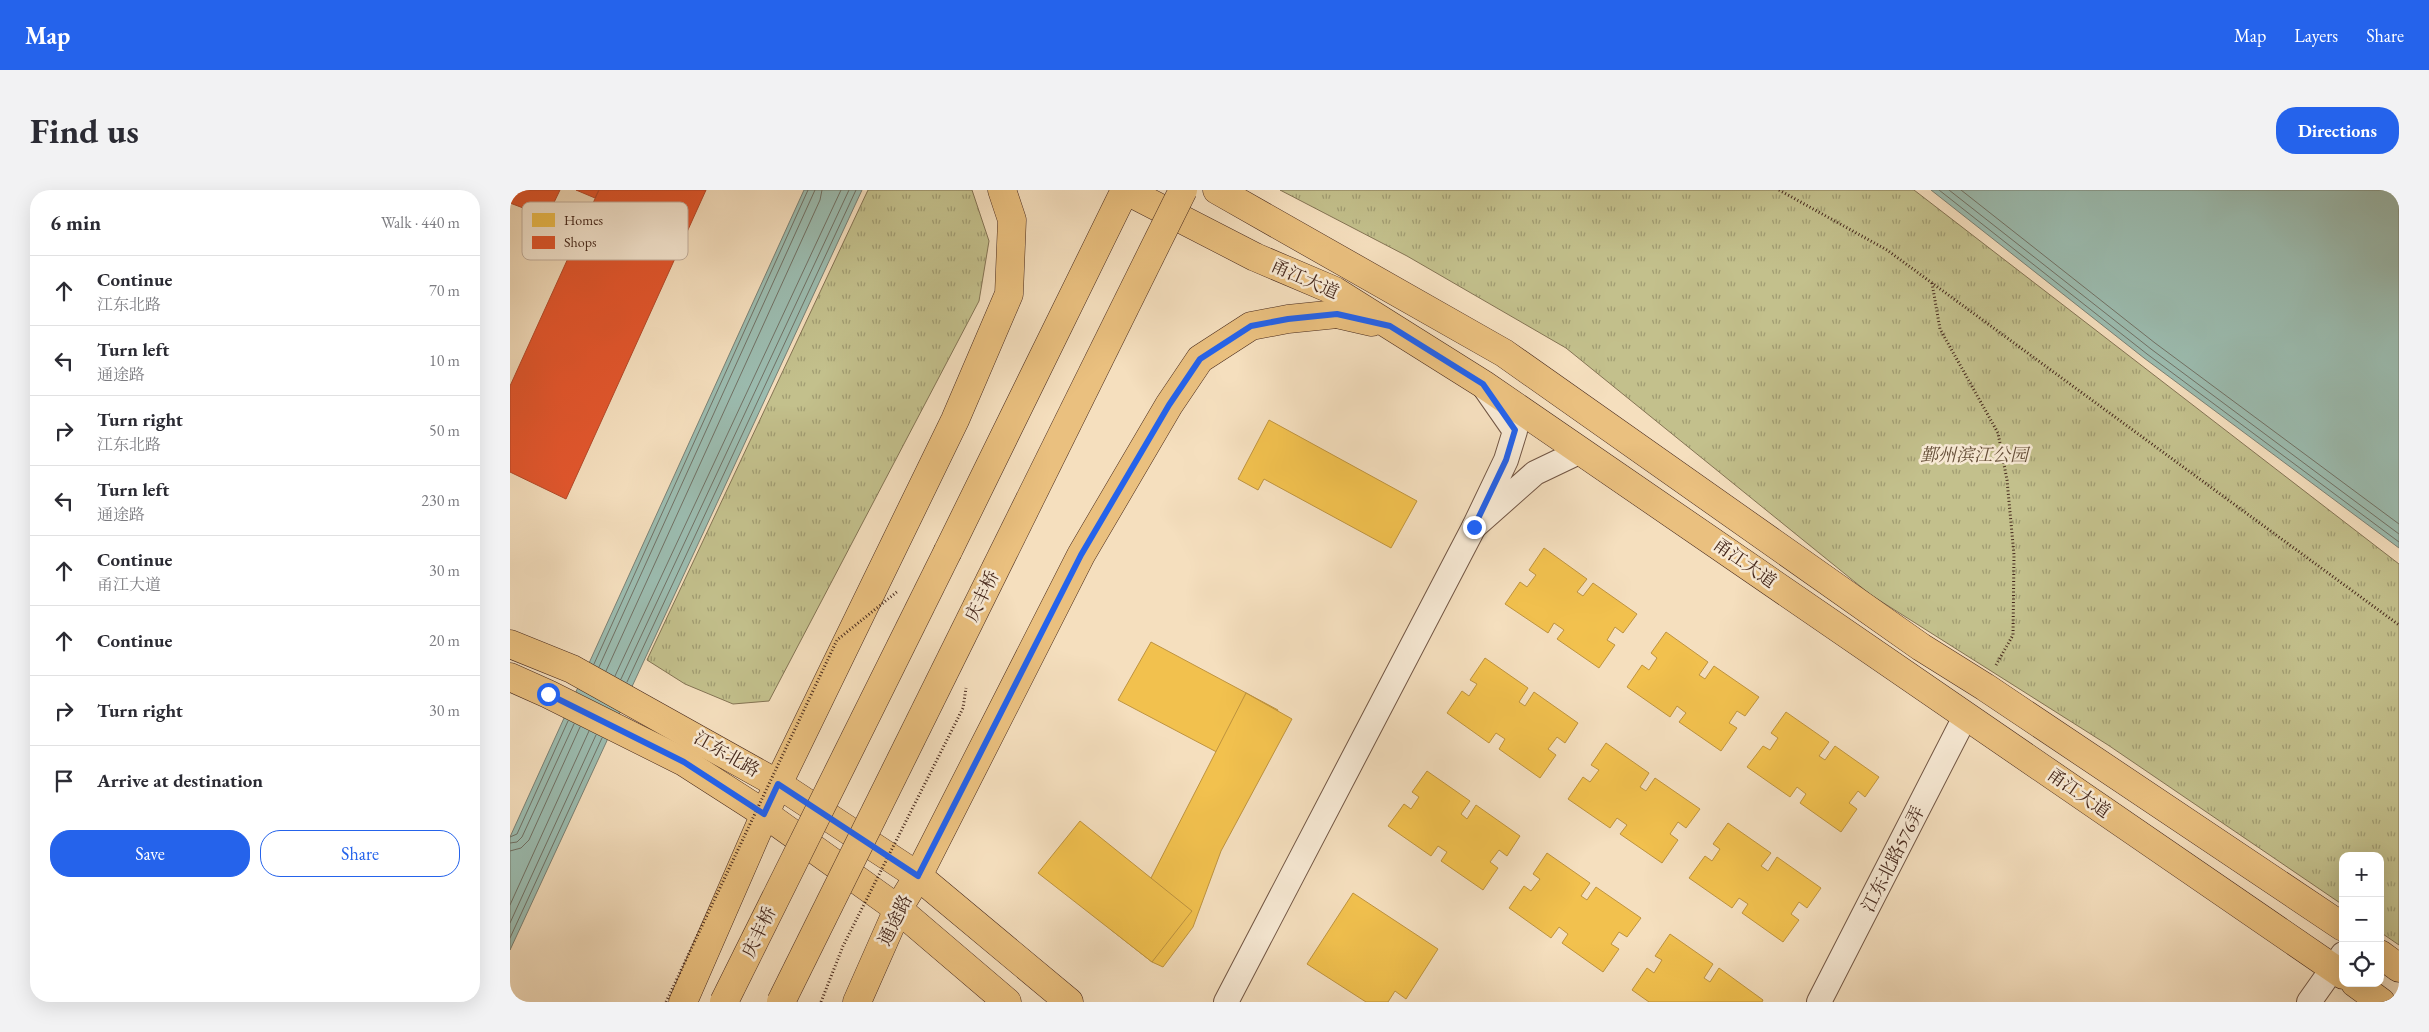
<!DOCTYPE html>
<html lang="en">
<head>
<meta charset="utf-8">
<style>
  :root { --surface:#fff; --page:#f2f2f3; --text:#2b2b33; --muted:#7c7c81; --line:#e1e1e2; --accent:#2563eb }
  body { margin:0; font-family:"EB Garamond","Noto Serif SC",serif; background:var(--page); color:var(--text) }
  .controls { position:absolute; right:15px; bottom:15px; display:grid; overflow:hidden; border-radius:10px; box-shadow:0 5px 20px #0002 }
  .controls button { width:45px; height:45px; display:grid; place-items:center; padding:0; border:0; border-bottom:1px solid var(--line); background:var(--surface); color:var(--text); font:25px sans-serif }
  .stop { position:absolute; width:15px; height:15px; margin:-11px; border:4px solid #2563eb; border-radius:50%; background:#fff }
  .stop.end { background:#2563eb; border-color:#fff; box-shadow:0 1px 5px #0008 }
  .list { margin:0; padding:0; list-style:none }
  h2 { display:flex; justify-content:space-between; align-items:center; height:65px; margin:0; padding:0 20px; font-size:21px }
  h2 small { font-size:16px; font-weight:400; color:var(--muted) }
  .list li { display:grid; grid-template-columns:32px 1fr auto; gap:15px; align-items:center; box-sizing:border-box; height:70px; padding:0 20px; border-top:1px solid var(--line) }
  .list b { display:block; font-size:19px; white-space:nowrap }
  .list p { margin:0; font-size:16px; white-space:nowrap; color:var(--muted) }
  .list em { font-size:16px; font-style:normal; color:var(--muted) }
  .actions { display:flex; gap:10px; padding:15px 20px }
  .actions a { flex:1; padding:11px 0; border:1px solid var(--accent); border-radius:20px; text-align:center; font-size:18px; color:var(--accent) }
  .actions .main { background:var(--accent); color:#fff }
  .icon { flex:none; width:28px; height:28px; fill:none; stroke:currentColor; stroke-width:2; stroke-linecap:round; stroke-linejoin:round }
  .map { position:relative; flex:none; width:1889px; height:812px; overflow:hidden; border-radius:20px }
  header { display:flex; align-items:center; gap:30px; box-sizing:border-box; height:70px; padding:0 25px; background:var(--accent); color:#fff }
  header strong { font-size:24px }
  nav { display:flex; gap:28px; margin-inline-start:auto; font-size:18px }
  .intro { display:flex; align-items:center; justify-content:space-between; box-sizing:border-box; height:120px; padding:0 30px }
  h1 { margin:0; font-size:35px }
  .button { padding:12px 22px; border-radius:20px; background:var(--accent); color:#fff; font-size:18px; font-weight:700 }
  main { display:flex; gap:30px; padding:0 30px }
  aside { flex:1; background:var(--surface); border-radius:20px; box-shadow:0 5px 20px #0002 }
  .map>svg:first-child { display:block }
</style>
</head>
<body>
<header>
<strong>Map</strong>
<nav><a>Map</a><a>Layers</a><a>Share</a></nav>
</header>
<div class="intro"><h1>Find us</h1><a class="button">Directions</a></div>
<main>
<aside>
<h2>6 min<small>Walk · 440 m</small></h2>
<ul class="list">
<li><svg class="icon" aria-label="ahead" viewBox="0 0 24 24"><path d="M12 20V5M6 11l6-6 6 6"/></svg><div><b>Continue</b><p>江东北路</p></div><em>70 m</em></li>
<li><svg class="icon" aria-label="left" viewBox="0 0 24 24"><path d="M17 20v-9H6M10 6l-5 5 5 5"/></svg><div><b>Turn left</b><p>通途路</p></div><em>10 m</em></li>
<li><svg class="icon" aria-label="right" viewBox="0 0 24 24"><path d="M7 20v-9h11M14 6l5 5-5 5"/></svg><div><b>Turn right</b><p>江东北路</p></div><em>50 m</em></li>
<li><svg class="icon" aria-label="left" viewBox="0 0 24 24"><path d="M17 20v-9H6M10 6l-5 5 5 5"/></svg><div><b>Turn left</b><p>通途路</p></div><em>230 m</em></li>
<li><svg class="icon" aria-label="ahead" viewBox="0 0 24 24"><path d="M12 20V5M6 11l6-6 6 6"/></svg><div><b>Continue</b><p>甬江大道</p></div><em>30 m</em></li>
<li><svg class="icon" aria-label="ahead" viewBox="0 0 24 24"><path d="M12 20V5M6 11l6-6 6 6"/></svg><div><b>Continue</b></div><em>20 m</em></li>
<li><svg class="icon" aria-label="right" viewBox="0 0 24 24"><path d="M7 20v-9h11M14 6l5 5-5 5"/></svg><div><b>Turn right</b></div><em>30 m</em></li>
<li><svg class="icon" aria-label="arrive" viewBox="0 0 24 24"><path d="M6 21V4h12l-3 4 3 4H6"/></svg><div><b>Arrive at destination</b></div></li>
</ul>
<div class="actions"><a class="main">Save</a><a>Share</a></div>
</aside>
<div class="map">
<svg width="1889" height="812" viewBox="0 0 1889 812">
  <defs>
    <pattern id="park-tufts" width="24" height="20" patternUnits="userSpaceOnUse" patternTransform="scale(1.25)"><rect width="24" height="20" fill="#c3c08c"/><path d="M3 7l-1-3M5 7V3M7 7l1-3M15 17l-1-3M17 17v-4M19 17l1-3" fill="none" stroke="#a09c72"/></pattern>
  </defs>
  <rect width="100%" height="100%" fill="#f5dfbe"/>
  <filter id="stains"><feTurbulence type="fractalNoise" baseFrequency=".004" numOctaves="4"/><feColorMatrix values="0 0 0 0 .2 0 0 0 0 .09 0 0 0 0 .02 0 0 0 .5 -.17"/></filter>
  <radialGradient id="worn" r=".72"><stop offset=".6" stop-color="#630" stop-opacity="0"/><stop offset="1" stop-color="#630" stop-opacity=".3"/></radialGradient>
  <g fill="url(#park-tufts)" stroke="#847454">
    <polygon points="358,0 462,0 479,51 469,111 259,511 223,514 175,494 137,470"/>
    <polygon points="770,0 1404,0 1889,374 1889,755 1870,742 1870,666 1833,666 1833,715 1598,555 1361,405 1056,158 897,66"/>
  </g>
  <g fill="#9cbdb1" stroke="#7a8175">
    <polygon points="294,0 352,0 0,760 0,647"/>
    <polygon points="1421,0 1889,0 1889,358 1634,168"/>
  </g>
  <g fill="#f2c14e" stroke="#be933f">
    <polygon points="759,230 907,311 881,358 754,289 748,300 728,289"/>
    <polygon points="1034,358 1077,389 1067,402 1073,406 1083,393 1127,424 1113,443 1105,437 1097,450 1105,455 1089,478 1047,449 1054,440 1044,433 1038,443 995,414 1010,392 1017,397 1026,385 1019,380"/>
    <polygon points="1156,442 1198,472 1189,485 1195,489 1204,476 1249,507 1235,526 1227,521 1219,533 1227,538 1211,561 1169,532 1176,523 1167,516 1160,527 1117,497 1132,475 1139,480 1147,468 1141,463"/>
    <polygon points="641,452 768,520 737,578 608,510"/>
    <polygon points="975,468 1018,498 1009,512 1015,516 1024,502 1068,533 1055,553 1047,547 1038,559 1046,565 1030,588 989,559 995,549 986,543 979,553 937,523 952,501 959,506 967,494 960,490"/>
    <polygon points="736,503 782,529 711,661 683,737 653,777 642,772 600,739 641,688"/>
    <polygon points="1276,522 1319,552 1309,566 1315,570 1325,556 1369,587 1355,607 1348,601 1339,613 1347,619 1331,642 1290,613 1296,604 1287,597 1280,607 1237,577 1253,556 1260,560 1268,548 1261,543"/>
    <polygon points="1096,553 1139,583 1130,597 1136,601 1145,588 1190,619 1176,638 1168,632 1160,644 1168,650 1152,673 1110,644 1117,635 1107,628 1100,638 1058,609 1073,587 1080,592 1089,580 1081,575"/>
    <polygon points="917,581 960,611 951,624 957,629 966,615 1010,646 997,666 989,660 980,672 988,678 973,700 931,671 937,662 928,656 921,666 878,636 894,614 901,619 909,607 902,602"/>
    <polygon points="570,631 682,721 642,772 528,683"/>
    <polygon points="1218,633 1261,663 1251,676 1258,681 1267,667 1311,698 1297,718 1289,712 1281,724 1289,730 1273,752 1232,723 1238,714 1229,708 1222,718 1179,688 1195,666 1202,671 1210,659 1203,654"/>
    <polygon points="1037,663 1080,693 1071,706 1077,710 1086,697 1131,728 1117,747 1109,742 1101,754 1109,759 1093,782 1052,753 1058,744 1049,737 1041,748 999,718 1014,696 1021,701 1030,689 1023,684"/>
    <polygon points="843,703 928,759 896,809 885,801 878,812 856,812 797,774"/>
    <polygon points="1160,744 1203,774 1194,788 1200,792 1209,778 1253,810 1252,812 1139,812 1122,800 1137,778 1144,783 1152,770 1145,766"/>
  </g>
  <g fill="#e4572e" stroke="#b54929">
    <polygon points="0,0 50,0 37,27 0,13"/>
    <polygon points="66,0 89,0 85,8"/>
    <polygon points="89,0 196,0 56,309 0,282 0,196"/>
  </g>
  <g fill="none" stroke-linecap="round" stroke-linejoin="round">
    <g stroke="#717266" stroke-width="1">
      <polyline points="1429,0 1637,164 1889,352"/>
      <polyline points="1439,0 1641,159 1889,344"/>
      <polyline points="1451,0 1645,153 1889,334"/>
      <polyline points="84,474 298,0"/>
      <polyline points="89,477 305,0"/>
      <polyline points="96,481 310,10 312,0"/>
      <polyline points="105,486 331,0"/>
      <polyline points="111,489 339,0"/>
      <polyline points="117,492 346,0"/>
      <polyline points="0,647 7,644 58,531"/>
      <polyline points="0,653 7,652 12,647 64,534"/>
      <polyline points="0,661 11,658 19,650 70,537"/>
      <polyline points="0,715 79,541"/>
      <polyline points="0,733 86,545"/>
      <polyline points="0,748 92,548"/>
    </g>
    <defs>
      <g id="minor">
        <polyline points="975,198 1005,241 996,270 964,337 1025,283 1071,261"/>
        <polyline points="716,812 964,337"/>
        <polyline points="1309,812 1456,525"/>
        <polyline points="1799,812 1833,764"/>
      </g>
      <g id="major">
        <polyline points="615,0 745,67 825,101 973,194 1833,785"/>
        <polyline points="707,0 994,163 1411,457 1475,497 1833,737"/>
        <polyline points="438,361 615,0"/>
        <polyline points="0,454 62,479 268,594 408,686 559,812"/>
        <polyline points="0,487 38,504 174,572 255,624 388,719 497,812"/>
        <polyline points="1870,764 1889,778"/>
        <polyline points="1845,793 1871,812"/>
        <polyline points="173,812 268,594 445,230 499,104 502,30 492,0"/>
        <polyline points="347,812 388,719 408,686 571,365 659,215 690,169 741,136 778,129 827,124 862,132"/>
      </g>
    </defs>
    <use href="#minor" stroke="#725644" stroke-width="26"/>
    <use href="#major" stroke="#46281c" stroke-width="29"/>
    <g stroke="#46281c" stroke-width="3" stroke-dasharray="1 2.5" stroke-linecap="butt">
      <polyline points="1269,0 1377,60 1889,435"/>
      <polyline points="1422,93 1430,139 1488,243 1497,290 1504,365 1503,445 1486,475"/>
    </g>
    <use href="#minor" stroke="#f8ead5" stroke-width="24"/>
    <use href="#major" stroke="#eac07f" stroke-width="28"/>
    <defs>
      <g id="major-bridge">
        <polyline points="214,812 438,361"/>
        <polyline points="271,812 673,0"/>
      </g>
    </defs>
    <use href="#major-bridge" stroke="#46281c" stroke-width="29" stroke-linecap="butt"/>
    <g stroke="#46281c" stroke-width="3" stroke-dasharray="1 2.5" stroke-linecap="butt">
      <polyline points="156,812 327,450 388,401"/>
      <polyline points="311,812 333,756 453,518 456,498"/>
    </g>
    <use href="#major-bridge" stroke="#eac07f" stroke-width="28"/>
  </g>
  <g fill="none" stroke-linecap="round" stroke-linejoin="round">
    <polyline stroke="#2563eb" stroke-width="6" points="38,504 174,572 254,624 268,594 408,686 571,365 659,215 690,169 741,136 778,129 827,124 880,136 973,194 1005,240 996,270 964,337"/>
  </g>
  <g text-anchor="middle" stroke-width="5" stroke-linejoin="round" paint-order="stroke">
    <g font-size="18" fill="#46281c" stroke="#f8ead5">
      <text transform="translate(795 89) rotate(24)" y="6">甬江大道</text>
      <text transform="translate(1235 373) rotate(35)" y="6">甬江大道</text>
      <text transform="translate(472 406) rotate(-64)" y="6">庆丰桥</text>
      <text transform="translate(217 564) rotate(30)" y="6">江东北路</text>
      <text transform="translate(1569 603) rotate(35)" y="6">甬江大道</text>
      <text transform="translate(1383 669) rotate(-63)" y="6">江东北路576弄</text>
      <text transform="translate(385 730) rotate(-64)" y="6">通途路</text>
      <text transform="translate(249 742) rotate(-64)" y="6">庆丰桥</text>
    </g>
    <g font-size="18" font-style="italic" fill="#654e38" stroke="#f8ead5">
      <text x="1464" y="271">鄞州滨江公园</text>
    </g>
  </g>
  <rect x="12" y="12" width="166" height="58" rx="8" fill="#f8ead5" stroke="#c3b09e" stroke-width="1"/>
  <rect x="22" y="23" width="23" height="14" fill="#f2c14e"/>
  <rect x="22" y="46" width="23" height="13" fill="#e4572e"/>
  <g font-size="14" fill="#46281c">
    <text x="54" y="35">Homes</text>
    <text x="54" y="57">Shops</text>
  </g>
  <rect width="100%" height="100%" filter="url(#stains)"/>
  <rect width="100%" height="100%" fill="url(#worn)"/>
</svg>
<div class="controls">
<button>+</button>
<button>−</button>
<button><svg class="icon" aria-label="locate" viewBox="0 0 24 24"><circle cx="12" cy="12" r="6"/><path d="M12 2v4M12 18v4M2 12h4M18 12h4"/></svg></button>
</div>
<div class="stop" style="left:38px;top:504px"></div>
<div class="stop end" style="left:964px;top:337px"></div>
</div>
</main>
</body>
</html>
